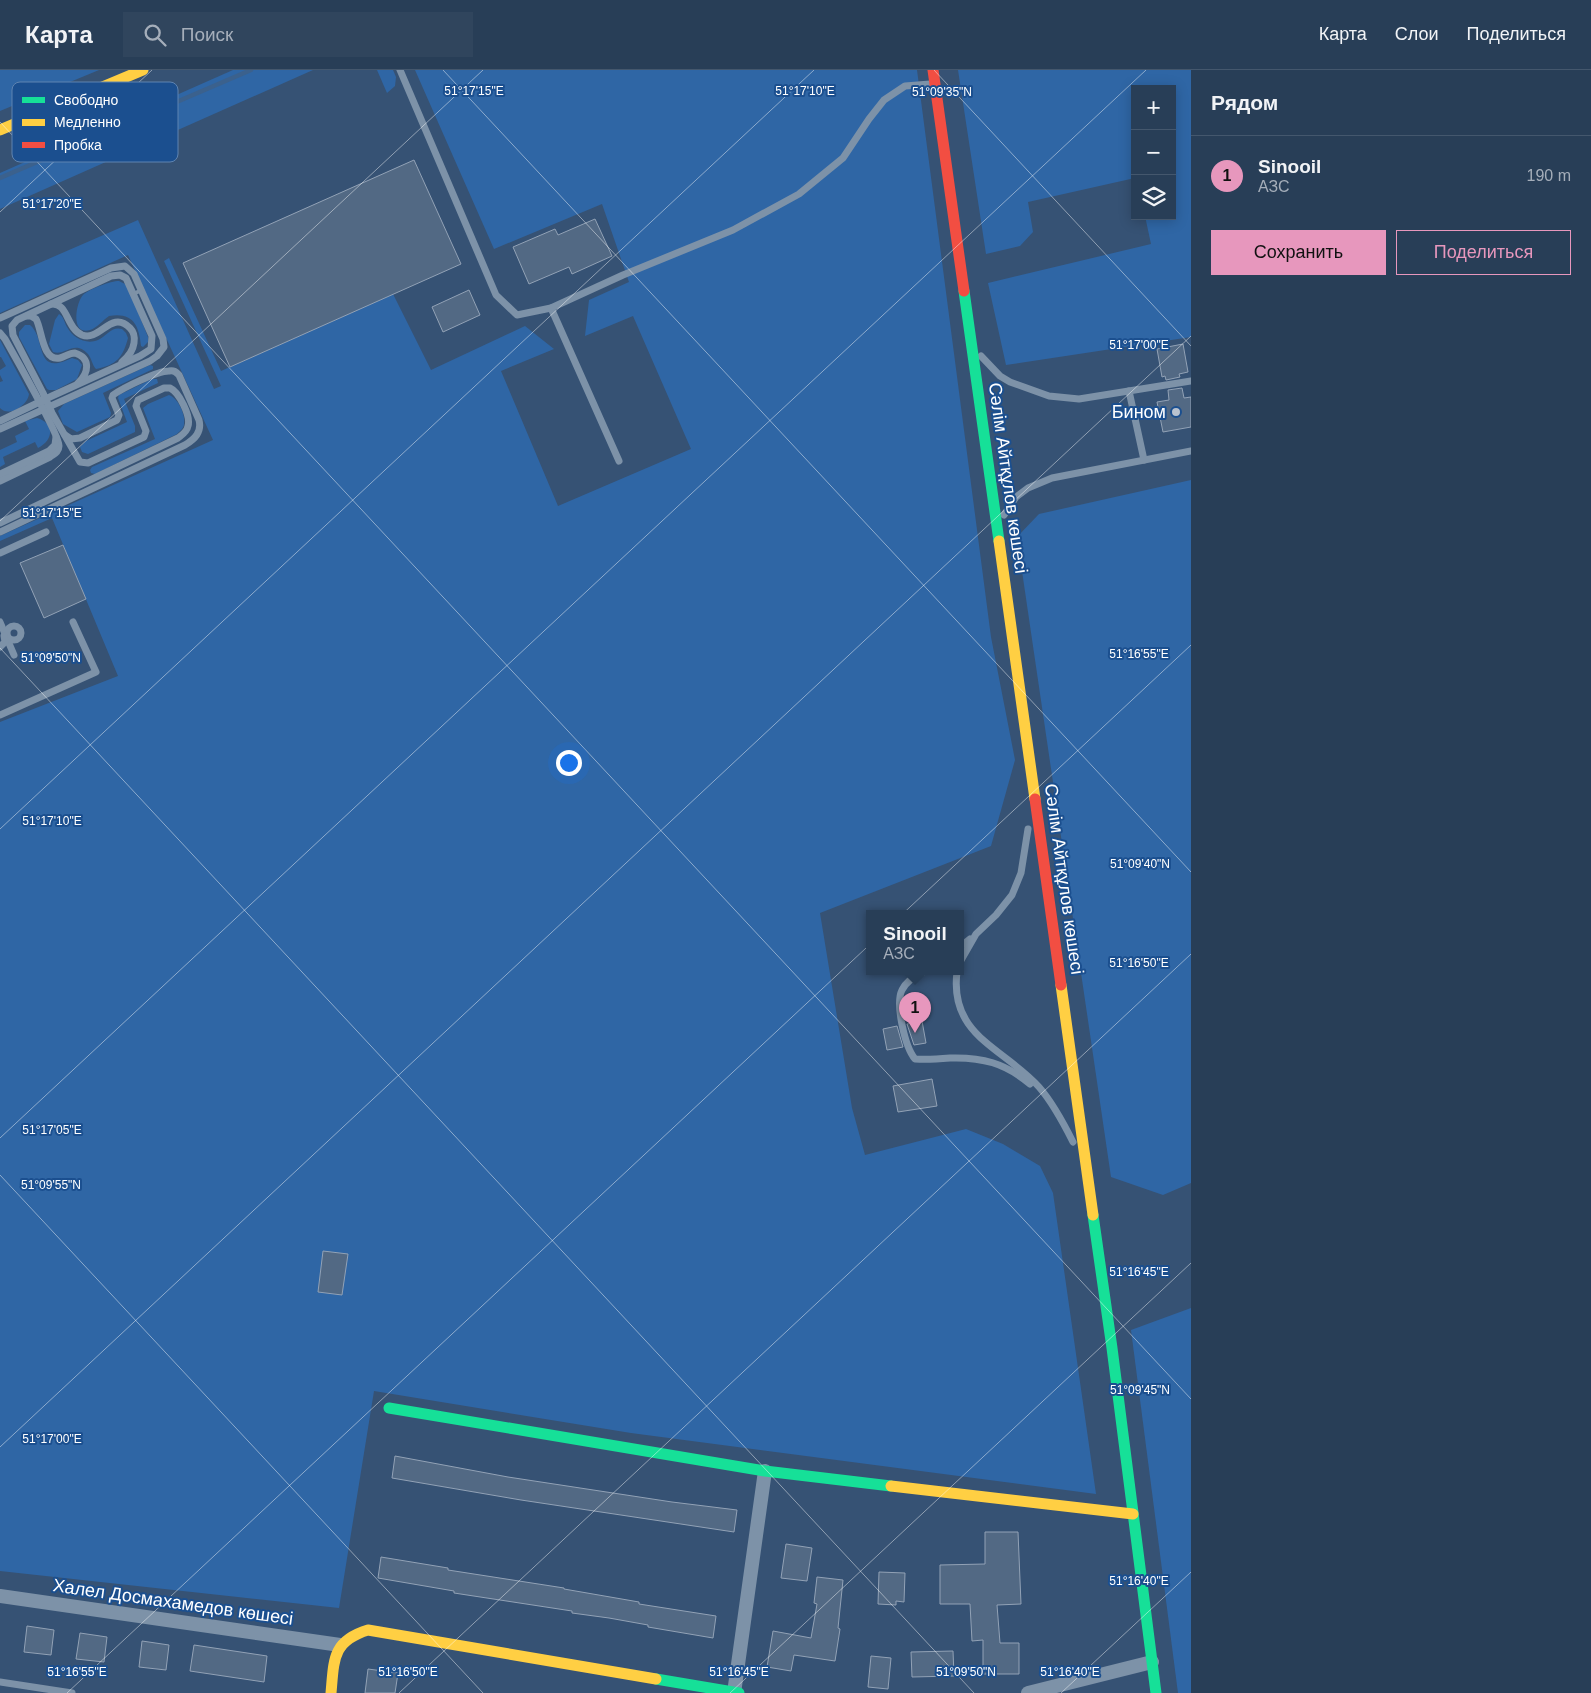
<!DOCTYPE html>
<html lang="ru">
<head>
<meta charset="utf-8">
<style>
  :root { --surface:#283e57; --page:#30455d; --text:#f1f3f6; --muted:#a5aeba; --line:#44576d; --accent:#e797bd }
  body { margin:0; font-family:Arial,sans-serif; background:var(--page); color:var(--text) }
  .controls { position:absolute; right:15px; top:15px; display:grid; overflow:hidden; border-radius:0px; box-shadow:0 2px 12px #0003 }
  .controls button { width:45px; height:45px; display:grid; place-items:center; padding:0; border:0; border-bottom:1px solid var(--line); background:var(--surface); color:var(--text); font:25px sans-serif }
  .you { position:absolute; left:568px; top:692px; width:18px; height:18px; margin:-12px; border:4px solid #fff; border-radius:50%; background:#1a73e8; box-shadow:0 0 0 8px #1a73e833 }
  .badge { display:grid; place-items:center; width:32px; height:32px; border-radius:50%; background:var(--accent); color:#111; font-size:16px; font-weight:700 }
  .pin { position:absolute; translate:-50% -41px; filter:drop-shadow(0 1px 2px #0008) }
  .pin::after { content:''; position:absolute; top:26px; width:18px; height:15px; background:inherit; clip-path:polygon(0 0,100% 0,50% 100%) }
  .popup { position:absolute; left:866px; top:840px; width:98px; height:65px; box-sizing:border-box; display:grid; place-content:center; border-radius:0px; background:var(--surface); filter:drop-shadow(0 1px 4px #0005); font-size:16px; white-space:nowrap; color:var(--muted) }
  .popup b { font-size:19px; color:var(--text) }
  .popup::after { content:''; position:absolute; left:50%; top:100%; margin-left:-10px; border:10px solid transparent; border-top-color:var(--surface) }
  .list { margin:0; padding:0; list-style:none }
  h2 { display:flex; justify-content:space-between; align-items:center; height:65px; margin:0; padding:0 20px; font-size:21px }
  h2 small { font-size:16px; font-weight:400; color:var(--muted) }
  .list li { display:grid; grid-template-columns:32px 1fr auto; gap:15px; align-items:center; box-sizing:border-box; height:80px; padding:0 20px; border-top:1px solid var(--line) }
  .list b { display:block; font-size:19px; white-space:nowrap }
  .list p { margin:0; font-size:16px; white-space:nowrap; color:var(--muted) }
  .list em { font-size:16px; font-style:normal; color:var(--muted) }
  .actions { display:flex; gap:10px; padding:15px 20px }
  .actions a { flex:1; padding:11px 0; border:1px solid var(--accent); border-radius:0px; text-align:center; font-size:18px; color:var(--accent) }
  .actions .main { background:var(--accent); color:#111 }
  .icon { flex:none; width:28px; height:28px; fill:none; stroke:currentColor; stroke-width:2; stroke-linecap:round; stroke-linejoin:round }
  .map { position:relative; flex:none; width:1191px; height:1623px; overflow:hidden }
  header { display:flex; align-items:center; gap:30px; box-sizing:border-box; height:70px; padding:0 25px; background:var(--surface); border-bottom:1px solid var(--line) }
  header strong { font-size:24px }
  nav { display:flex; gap:28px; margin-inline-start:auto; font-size:18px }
  .search { width:350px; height:45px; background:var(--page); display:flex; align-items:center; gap:12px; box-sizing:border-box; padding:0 18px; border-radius:0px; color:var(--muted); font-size:19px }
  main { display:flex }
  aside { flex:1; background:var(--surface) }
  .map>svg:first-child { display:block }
</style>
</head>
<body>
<header>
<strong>Карта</strong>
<div class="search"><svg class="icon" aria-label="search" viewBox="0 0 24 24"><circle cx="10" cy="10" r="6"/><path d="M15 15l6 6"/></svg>Поиск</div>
<nav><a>Карта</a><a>Слои</a><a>Поделиться</a></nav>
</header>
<main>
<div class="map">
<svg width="1191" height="1623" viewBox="0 0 1191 1623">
  <rect width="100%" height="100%" fill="#365274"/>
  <g fill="#2f66a5">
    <polygon points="0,0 99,0 0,41"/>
    <polygon points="233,0 313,0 0,139 0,103"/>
    <polygon points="377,0 393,0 396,7 395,16 387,23"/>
    <polygon points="415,0 917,0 991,567 1015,690 991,776 820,843 852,1038 865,1085 966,1059 1003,1074 1040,1096 1053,1123 1096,1424 631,1363 374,1321 339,1538 0,1501 0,652 118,606 52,448 0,471 0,466 213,370 128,185 0,243 0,210 138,150 214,319 221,316 164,191 169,188 221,301 393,224 431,300 525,256 554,279 501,301 558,436 691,379 633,246 585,266 589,230 629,212 602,134 494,179"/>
    <polygon points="958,0 1191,0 1191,267 1006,295 988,213 1151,174 1145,146 1172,146 1172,19 1135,19 1135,108 1028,132 1033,162 1020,176 986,184"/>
    <path d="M119,211L125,214L129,220L148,267V272L143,277L141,276C139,255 133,242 109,246C103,250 97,258 90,260C70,266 76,232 83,225C89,219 111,211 119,211Z"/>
    <path d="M59,244C64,247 64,252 67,257C73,268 86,275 98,270C107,266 111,256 122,259L126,263L128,268C123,287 117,295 96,299C92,295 92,289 88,284C74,269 66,286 53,282L49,274L55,250Z"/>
    <path d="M25,255H30C47,269 33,307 72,288L78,290L82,295L77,309L56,320H49L47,319L19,267V262Z"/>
    <path d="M0,270L29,324C28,335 9,348 0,338V312L3,311L0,305V300L6,296L1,287H0Z"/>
    <polygon points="150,295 153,296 153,299 151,300 103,323 111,343 110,347 77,362 63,354 58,341 64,334"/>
    <polygon points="152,309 157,309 158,313 124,329 135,356 135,362 88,384 82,382 80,377 86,371 127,352 118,328 119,325"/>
    <path d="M169,325C178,328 186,345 184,354C184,358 180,361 177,364L95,404L91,403L90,400L92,397L155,369L143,338L148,334Z"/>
    <path d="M37,348C55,353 54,370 38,378L35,372L3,387L5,394L0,397V380L17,372L15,366L29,359L25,351Z"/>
    <polygon points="1191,410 1191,1113 1163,1125 1111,1107 1017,467 1039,444"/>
    <polygon points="1191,1238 1191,1623 1178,1623 1131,1260"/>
  </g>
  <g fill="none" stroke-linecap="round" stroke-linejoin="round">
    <polyline stroke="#3b618d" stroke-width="4.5" points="0,108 251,0"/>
  </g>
  <g fill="#526984" stroke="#92a2b6">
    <polygon points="414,90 461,194 230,297 183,193"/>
    <polygon points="595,149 612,186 572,204 569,197 529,214 513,177 555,159 558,165"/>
    <polygon points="469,220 480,245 443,262 432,237"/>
    <polygon points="1183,274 1188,302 1179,304 1180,307 1166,310 1165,306 1162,307 1157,279"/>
    <polygon points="1182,318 1184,328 1191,327 1191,357 1163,362 1157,332 1169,330 1168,320"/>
    <polygon points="63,475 86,529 44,548 20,493"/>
    <polygon points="922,951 926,973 914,975 907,954"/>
    <polygon points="897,956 903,977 887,980 883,959"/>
    <polygon points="932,1009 937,1036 898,1042 893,1016"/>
    <polygon points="323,1181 348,1184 342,1225 318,1222"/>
    <polygon points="395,1386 508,1407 672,1432 737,1440 734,1462 521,1430 392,1408"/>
    <polygon points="985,1462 1018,1462 1021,1534 997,1535 1000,1573 1019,1573 1019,1604 983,1604 983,1570 972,1571 970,1534 940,1534 940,1495 985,1494"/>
    <polygon points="786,1474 812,1478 807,1511 781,1508"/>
    <polygon points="381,1487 448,1498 448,1500 564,1518 564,1519 639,1532 639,1534 716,1546 713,1568 648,1557 648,1555 609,1548 572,1543 572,1541 454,1523 454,1521 378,1508"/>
    <polygon points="879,1502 905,1503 904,1532 896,1531 896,1535 878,1534"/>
    <polygon points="817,1507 843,1510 838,1558 840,1559 835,1591 794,1585 791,1601 767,1597 773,1561 811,1568 817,1534 814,1533"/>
    <polygon points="27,1556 54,1560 51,1585 24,1582"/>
    <polygon points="80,1563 107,1567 104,1592 76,1589"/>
    <polygon points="142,1571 169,1575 166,1600 139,1597"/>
    <polygon points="194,1575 267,1586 264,1612 190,1601"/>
    <polygon points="953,1581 954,1606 912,1607 911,1582"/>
    <polygon points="871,1586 891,1588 888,1619 868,1617"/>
    <polygon points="368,1599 398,1603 395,1623 365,1623"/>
  </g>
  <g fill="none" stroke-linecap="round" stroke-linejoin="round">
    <g stroke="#7d92a8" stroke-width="7">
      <polyline points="400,0 496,225 517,245 551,238 623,205 733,160 799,124 843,88 869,49 884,30 905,16 930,14"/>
      <path d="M51,234C68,232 66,258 82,265C100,272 111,239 130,258C134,262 135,267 134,273C133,281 128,287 122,292"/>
      <polyline points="551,238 619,391"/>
      <path d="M27,246H31L36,249C42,259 42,292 60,288C65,287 69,283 75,283C91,288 89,303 78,313"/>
      <polyline points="0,248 111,198 125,196 134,204 163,269 164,277 157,286 150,291 0,359"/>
      <path d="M0,263L5,269C13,283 60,366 59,376C59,382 54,384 50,387L0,411"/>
      <polyline points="981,286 1000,306 1010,312 1049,326 1079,329 1191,311"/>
      <polyline points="1129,321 1144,390"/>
      <path d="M0,351C17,343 35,334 52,326L140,286L151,279L152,266L126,208L120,205L111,206L17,250L12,256L13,265L43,323C46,330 49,336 52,343L80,392L88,393L144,367L146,361L136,336L138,330L164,318H170C179,322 191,346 188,356C187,362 182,365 178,368L0,453"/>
      <polyline points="0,404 49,381 55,375 56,367"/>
      <polyline points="1004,445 1016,427 1028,418 1052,408 1191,381"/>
      <path d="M0,462L185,375C195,369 202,362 199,350L179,305C176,302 174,300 169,301C157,301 123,318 113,325L112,328L119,345L117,350L80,368L71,369L65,365"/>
      <polyline points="0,483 46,462"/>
      <polyline points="0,552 14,585"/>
      <circle cx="14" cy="563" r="7"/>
      <polyline points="0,577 5,572 4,566"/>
      <polyline points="0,645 96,602 73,552"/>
      <polyline points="960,877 970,869"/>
      <polyline points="960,892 976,864 996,845 1012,825 1021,803 1028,759"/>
      <path d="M923,902C915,906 906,911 902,920C895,934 905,977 915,989C927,990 939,989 950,988C982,987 1005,993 1030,1014"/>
      <path d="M957,902C949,966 1004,978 1039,1017C1053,1033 1063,1052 1073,1072"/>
      <polyline points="0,1612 72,1623"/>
    </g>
    <g stroke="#7d92a8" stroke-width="14">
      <polyline points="0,1526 340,1575"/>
      <polyline points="734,1623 765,1401"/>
      <polyline points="1028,1623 1152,1592"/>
    </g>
    <g stroke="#16e098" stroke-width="11">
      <polyline points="964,221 999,471"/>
      <polyline points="1093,1145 1112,1278 1156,1623"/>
      <polyline points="389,1338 765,1401 891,1416"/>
      <polyline points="656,1609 739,1623"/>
    </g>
    <g stroke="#ffcf43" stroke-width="11">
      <polyline points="0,60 143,0"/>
      <polyline points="999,471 1035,729"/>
      <polyline points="1061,915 1093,1145"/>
      <polyline points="891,1416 1133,1444"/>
      <path d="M331,1623C334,1590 332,1571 368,1560L656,1609"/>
    </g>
    <g stroke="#f24e42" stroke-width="11">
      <polyline points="933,0 964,221"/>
      <polyline points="1035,729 1061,915"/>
    </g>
    <polyline stroke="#7e92a7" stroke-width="4" stroke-dasharray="9 4" stroke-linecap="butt" points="131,225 144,219"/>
  </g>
  <path fill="none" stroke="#fff" stroke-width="1" stroke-opacity="0.45" d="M443,0L1191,802M934,0L1191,276M0,52L1191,1329M0,142L152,0M0,451L483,0M0,578L974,1623M0,759L814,0M0,1068L1146,0M0,1105L483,1623M0,1377L1191,266M67,1623L1191,575M399,1623L1191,884M730,1623L1191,1193M1061,1623L1191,1502"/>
  <circle fill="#b9c2ce" stroke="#1b4f8f" stroke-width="2" cx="1176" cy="342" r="5"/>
  <g text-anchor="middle" stroke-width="4" stroke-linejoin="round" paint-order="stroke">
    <g font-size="18" fill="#fff" stroke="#1b4f8f" text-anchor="end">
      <text x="1166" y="348">Бином</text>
    </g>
    <g font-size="18" fill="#fff" stroke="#1b4f8f">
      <text transform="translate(1008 408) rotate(82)" y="6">Сәлім Айтқұлов көшесі</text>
      <text transform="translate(1064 809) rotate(82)" y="6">Сәлім Айтқұлов көшесі</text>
      <text transform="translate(173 1532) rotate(8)" y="6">Халел Досмахамедов көшесі</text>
    </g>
  </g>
  <rect x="12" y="12" width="166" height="80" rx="8" fill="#1b4f8f" stroke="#5f84b1" stroke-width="1"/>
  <rect x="22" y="27" width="23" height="6" fill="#16e098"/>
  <rect x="22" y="49" width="23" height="7" fill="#ffcf43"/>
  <rect x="22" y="72" width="23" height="6" fill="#f24e42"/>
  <g font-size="14" fill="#fff">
    <text x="54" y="35">Свободно</text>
    <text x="54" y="57">Медленно</text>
    <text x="54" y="80">Пробка</text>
  </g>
  <g font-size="12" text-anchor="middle" fill="#fff" stroke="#1b4f8f" stroke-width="4" stroke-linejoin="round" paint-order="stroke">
    <text x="474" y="25">51°17'15"E</text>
    <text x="805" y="25">51°17'10"E</text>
    <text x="942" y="26">51°09'35"N</text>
    <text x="52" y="138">51°17'20"E</text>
    <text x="1139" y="279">51°17'00"E</text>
    <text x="52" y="447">51°17'15"E</text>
    <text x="1139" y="588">51°16'55"E</text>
    <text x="51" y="592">51°09'50"N</text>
    <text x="52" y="755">51°17'10"E</text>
    <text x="1140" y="798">51°09'40"N</text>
    <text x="1139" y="897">51°16'50"E</text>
    <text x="52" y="1064">51°17'05"E</text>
    <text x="51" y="1119">51°09'55"N</text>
    <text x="1139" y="1206">51°16'45"E</text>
    <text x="1140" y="1324">51°09'45"N</text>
    <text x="52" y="1373">51°17'00"E</text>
    <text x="1139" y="1515">51°16'40"E</text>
    <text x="966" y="1606">51°09'50"N</text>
    <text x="77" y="1606">51°16'55"E</text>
    <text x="408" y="1606">51°16'50"E</text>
    <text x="739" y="1606">51°16'45"E</text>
    <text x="1070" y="1606">51°16'40"E</text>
  </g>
</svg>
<div class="controls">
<button>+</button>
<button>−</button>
<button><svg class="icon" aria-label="layers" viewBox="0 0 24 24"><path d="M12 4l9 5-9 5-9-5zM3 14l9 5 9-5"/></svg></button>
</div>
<div class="you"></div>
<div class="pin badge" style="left:915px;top:963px">1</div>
<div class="popup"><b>Sinooil</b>АЗС</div>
</div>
<aside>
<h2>Рядом<small></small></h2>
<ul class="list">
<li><span class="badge">1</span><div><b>Sinooil</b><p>АЗС</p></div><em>190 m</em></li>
</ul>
<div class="actions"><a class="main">Сохранить</a><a>Поделиться</a></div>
</aside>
</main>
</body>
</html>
